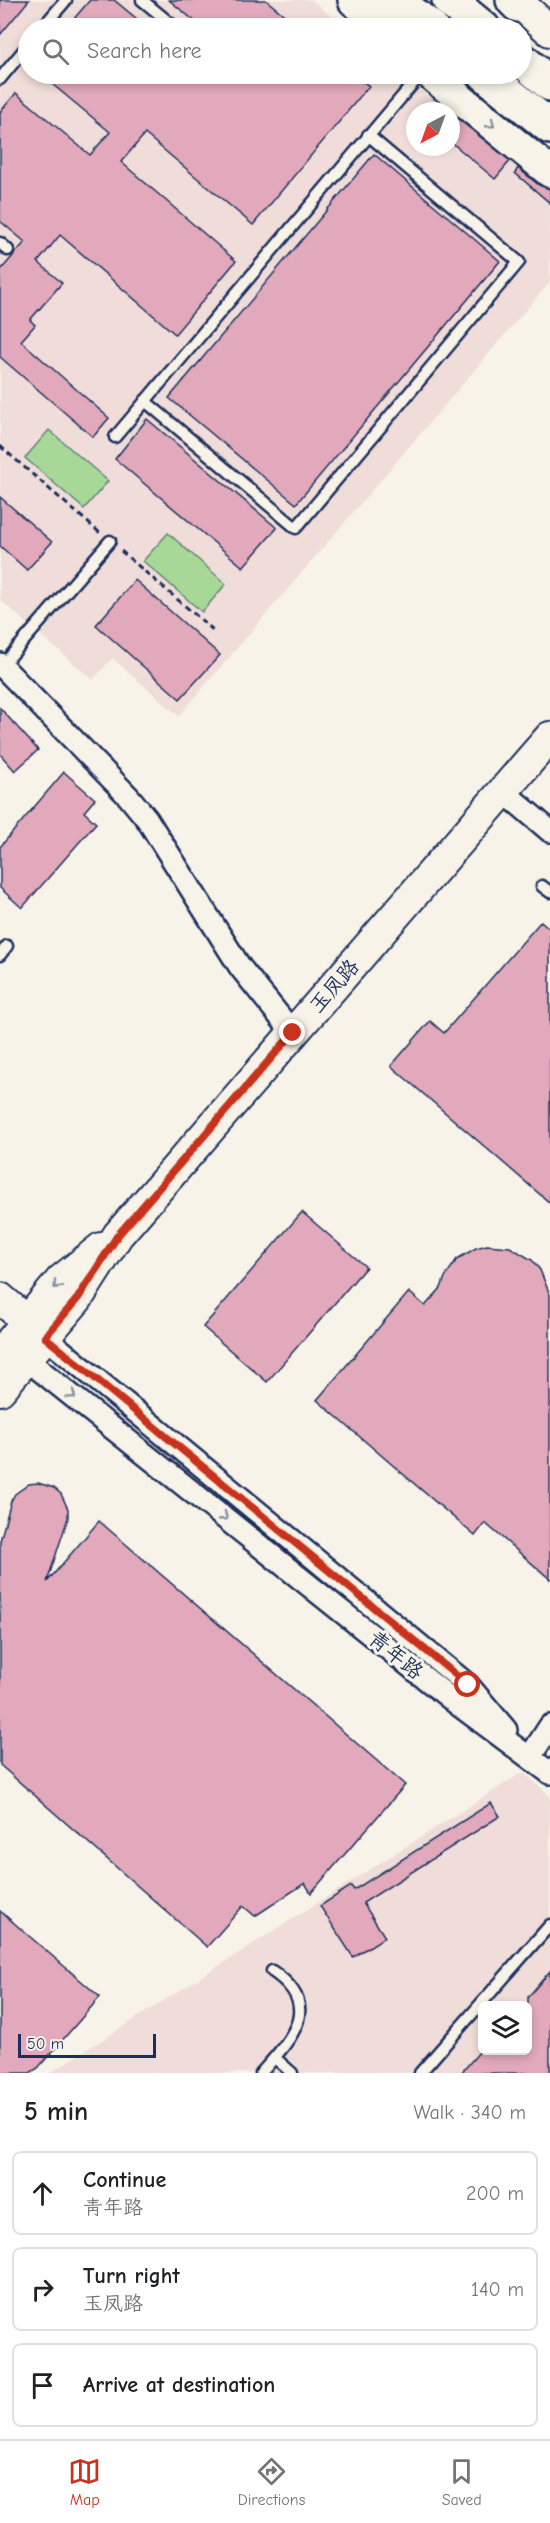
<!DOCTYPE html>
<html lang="en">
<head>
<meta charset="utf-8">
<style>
  :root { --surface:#fff; --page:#f6f6f6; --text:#202124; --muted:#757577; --line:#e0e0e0; --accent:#c8321e }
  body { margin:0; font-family:"Comic Neue","LXGW WenKai TC",sans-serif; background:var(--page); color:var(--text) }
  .controls { position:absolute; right:18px; bottom:18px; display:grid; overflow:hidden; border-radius:9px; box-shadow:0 3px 9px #0003 }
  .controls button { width:54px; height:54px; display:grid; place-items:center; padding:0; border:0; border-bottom:2px solid var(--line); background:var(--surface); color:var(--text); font:30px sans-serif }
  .compass { position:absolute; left:406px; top:102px; width:54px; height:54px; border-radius:50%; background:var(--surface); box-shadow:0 3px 9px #0003; rotate:221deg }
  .scale { position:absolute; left:18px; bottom:15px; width:138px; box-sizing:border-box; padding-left:6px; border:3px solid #1b2f5e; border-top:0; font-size:16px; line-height:21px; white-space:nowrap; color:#1b2f5e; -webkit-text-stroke:4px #f7f3e8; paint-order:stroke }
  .stop { position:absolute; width:18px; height:18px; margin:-14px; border:4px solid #c8321e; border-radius:50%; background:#fff }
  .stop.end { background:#c8321e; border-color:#fff; box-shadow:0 2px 6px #0008 }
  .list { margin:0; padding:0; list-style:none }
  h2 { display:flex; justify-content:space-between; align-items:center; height:78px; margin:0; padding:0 24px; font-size:26px }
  h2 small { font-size:20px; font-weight:400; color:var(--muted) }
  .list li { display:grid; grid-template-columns:39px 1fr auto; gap:18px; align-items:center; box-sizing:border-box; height:84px; margin:0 12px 12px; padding:0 12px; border:2px solid var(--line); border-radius:9px }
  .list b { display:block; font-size:22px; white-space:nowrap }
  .list p { margin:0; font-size:20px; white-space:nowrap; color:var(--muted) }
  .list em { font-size:20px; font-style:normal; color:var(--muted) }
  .icon { flex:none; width:33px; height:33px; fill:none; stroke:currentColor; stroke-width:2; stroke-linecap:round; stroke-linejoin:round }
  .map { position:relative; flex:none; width:550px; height:2073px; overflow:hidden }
  .search { position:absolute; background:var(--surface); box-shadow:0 3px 9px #0003; left:18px; right:18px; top:18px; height:66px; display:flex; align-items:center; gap:15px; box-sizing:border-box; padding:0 21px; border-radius:33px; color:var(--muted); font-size:22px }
  .sheet { height:366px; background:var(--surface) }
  nav { display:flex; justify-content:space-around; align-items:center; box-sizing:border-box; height:84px; border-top:2px solid var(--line); background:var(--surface); font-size:16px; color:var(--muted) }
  nav a { display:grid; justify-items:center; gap:3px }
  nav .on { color:var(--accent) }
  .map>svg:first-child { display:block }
</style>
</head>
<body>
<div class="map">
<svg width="550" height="2073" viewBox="0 0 550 2073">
  <rect width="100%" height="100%" fill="#f7f3e8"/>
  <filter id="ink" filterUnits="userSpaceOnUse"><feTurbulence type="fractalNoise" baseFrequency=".0167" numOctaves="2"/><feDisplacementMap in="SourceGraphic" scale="12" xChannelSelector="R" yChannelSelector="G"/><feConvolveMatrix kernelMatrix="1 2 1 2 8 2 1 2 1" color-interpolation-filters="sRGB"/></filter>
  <g filter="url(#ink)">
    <g fill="#f0ddda" fill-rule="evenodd">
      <path d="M0,0H312L346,28H28V74H400L421,92L432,80L550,180V282L179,716L112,658L93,680L0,600ZM415,111H451V147H415Z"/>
      <path d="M523,1772L550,1796V2073H50ZM482,2006H528V2050H482Z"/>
    </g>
    <g fill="#a7d898" stroke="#61847b" stroke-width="1.5">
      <polygon points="49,430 108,481 84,509 25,458"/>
      <polygon points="168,533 226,584 202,612 143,561"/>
    </g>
    <g fill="#e1a9bb" stroke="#1b2f5e" stroke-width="1.5">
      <polygon points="0,0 29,0 0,35"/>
      <polygon points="90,0 114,0 148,28 66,28"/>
      <polygon points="169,0 266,0 300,28 203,28"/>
      <polygon points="40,74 353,74 369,86 253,225 145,134 121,162 236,261 175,334 60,235 38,262 62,283 30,320 35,325 21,341 109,418 93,437 0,357 0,271 25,242 0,221 0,112 16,93 90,155 110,132"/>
      <polygon points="451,113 510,161 495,179 451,142"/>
      <polygon points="374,154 500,261 296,504 169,398"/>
      <polygon points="518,168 539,185 550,189 550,203 515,173"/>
      <polygon points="147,419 277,528 243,567 115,459"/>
      <polygon points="0,497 52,542 27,570 0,546"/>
      <polygon points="135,580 220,655 180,699 96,625"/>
      <polygon points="0,708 38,750 15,771 0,754"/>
      <polygon points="64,772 95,799 84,812 96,823 22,908 0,888 0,847"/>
      <polygon points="541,921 550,929 550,1203 391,1066 430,1021 444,1033"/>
      <polygon points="302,1212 366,1267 267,1382 203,1327"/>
      <polygon points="487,1245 510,1247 532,1260 540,1270 550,1295 550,1579 485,1523 475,1536 317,1400 409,1292 425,1306 441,1288 445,1277 457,1259 476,1248"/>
      <polygon points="38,1483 54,1488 61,1494 68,1509 68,1518 47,1582 99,1521 405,1785 311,1893 305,1883 255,1916 243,1906 207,1947 0,1765 0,1541 11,1501 15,1494 29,1484"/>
      <polygon points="491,1803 500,1816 363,1903 385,1937 353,1957 320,1906 351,1886 354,1890"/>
      <polygon points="0,1911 100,1997 38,2068 30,2073 0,2073"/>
      <polygon points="550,1971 550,2073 461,2073 481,2050 528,2050 528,1997"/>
    </g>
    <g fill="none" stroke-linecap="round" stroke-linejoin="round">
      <defs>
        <g id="lane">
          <polyline points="142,0 176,28"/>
          <polyline points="42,28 66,0"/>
          <polyline points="0,79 28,45"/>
          <polyline points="0,243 8,250"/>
          <polyline points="145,401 296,528 519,262 368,135"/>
          <polyline points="115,437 421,74"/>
          <polyline points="2,666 110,541"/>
          <polyline points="542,886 550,892"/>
          <polyline points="0,955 7,946"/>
          <polyline points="275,2058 292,2073"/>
          <path d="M261,2073C291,2039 324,2006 272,1971"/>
          <polyline points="420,2073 550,1925"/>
        </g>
        <g id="street">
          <polyline points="0,664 129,797 147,819 240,967 293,1033"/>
          <polyline points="503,791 550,831"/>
          <polyline points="45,1337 468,1685 506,1730"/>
          <polyline points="26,1359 456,1703 550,1773"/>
          <polyline points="530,1757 550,1726"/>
        </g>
        <g id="secondary">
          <polyline points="516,0 550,31"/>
          <polyline points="430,74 550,172"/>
          <polyline points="0,1298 41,1333"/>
          <polyline points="0,1354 61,1280 101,1248"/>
          <polyline points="0,1390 78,1298 118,1235 550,737"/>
        </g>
        <g id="highway">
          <polyline points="355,0 390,28"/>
          <polyline points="396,0 431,28"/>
          <polyline points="449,0 483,28"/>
          <polyline points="513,0 518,5"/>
          <polyline points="522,60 550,84"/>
          <polyline points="485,74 550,127"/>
        </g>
      </defs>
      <use href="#lane" stroke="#1b2f5e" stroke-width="15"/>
      <use href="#street" stroke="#1b2f5e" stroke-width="26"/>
      <use href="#secondary" stroke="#1b2f5e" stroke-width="34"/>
      <use href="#highway" stroke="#1b2f5e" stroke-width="38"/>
      <g stroke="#1b2f5e" stroke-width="3" stroke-dasharray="6 4.5" stroke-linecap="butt">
        <polyline points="0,446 100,533"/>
        <polyline points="121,551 213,630"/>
      </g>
      <use href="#lane" stroke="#f7f3e8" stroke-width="10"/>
      <use href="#street" stroke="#f7f3e8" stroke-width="21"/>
      <use href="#secondary" stroke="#f7f3e8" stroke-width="30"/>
      <use href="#highway" stroke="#f7f3e8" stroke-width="33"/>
    </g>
    <defs><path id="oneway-chevron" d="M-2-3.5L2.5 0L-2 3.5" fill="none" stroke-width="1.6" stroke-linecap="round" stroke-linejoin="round" transform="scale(1.5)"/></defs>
    <g stroke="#8991a3">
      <use href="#oneway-chevron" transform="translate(491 124) rotate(39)"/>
      <use href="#oneway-chevron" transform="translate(57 1285) rotate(132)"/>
      <use href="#oneway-chevron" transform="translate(72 1395) rotate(39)"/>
      <use href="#oneway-chevron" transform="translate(224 1517) rotate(39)"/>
    </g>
  </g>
  <g fill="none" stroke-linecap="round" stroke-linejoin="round" filter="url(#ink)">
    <polyline stroke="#c8321e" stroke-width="8" points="293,1033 118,1235 78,1298 45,1337 468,1685"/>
  </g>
  <g text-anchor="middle" stroke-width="6" stroke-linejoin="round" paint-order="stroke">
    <g font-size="21" fill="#1b2f5e" stroke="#f7f3e8">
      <text transform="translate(334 986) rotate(-49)" y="7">玉凤路</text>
      <text transform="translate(396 1655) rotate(39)" y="7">青年路</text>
    </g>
  </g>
</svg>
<div class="controls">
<button><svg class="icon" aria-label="layers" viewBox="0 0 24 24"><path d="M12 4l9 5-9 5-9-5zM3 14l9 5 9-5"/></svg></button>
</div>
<svg class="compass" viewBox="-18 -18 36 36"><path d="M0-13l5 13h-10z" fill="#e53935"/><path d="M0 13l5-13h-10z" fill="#757577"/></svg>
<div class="scale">50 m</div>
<div class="stop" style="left:468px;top:1685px"></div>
<div class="stop end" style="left:293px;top:1033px"></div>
<div class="search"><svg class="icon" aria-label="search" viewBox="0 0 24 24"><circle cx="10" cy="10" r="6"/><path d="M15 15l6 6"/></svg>Search here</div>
</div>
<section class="sheet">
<h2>5 min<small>Walk · 340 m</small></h2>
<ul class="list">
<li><svg class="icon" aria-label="ahead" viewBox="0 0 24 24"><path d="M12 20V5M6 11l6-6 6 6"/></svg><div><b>Continue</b><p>青年路</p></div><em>200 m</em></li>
<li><svg class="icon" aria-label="right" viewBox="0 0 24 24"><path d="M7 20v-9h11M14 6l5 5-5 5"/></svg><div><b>Turn right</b><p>玉凤路</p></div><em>140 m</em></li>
<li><svg class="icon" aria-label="arrive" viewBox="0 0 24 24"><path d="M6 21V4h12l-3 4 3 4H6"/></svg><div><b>Arrive at destination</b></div></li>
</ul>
</section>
<nav>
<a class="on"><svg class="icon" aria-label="map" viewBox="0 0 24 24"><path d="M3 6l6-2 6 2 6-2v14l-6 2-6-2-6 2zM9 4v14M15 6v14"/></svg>Map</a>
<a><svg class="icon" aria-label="directions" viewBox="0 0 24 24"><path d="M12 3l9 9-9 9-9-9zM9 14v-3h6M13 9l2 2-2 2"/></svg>Directions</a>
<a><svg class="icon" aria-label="saved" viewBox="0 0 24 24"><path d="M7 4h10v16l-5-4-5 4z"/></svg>Saved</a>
</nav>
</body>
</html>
